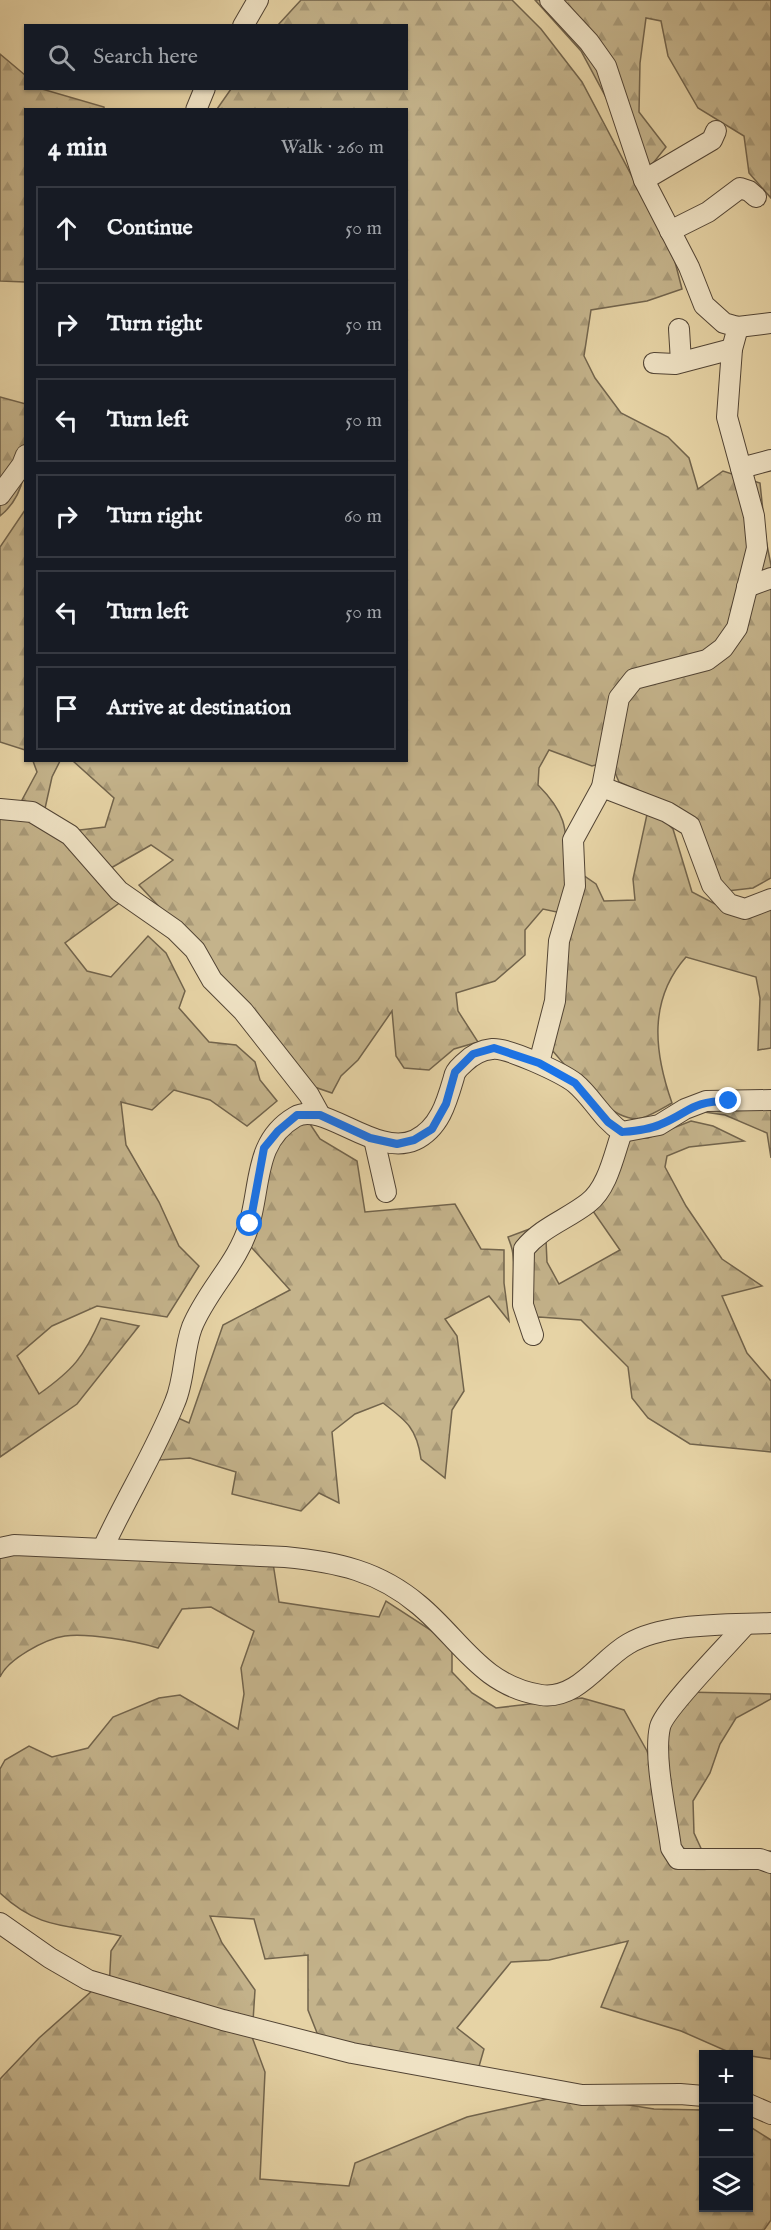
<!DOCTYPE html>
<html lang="en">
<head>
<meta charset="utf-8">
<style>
  :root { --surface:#171b24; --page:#242831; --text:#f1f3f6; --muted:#9ea1a6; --line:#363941 }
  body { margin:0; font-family:"IM FELL English",serif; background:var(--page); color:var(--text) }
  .controls { position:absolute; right:18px; bottom:18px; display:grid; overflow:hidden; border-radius:0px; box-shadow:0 2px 4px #0004 }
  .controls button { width:54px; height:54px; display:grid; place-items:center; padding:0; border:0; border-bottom:2px solid var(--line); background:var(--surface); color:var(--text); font:30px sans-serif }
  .stop { position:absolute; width:18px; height:18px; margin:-14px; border:4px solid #1a73e8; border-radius:50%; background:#fff }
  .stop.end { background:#1a73e8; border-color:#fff; box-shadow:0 2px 6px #0008 }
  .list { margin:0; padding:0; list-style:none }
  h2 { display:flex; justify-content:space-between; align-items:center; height:78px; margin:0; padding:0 24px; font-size:26px }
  h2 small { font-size:20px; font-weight:400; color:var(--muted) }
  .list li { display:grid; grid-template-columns:39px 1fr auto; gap:18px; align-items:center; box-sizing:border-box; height:84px; margin:0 12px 12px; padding:0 12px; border:2px solid var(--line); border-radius:0px }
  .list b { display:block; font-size:22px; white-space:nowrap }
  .list em { font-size:20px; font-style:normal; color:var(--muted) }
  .icon { flex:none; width:33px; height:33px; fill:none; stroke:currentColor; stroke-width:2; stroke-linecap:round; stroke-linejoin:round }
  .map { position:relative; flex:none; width:771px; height:2230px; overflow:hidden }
  .search { position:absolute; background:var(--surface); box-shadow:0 2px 4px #0004; left:24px; top:24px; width:384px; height:66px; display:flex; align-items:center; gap:15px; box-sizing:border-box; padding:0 21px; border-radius:0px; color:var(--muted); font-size:22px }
  .panel { position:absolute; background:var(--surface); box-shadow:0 2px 4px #0004; left:24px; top:108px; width:384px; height:654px; border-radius:0px }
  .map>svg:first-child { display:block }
</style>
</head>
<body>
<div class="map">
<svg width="771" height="2230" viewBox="0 0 771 2230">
  <defs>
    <pattern id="forest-firs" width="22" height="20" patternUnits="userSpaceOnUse" patternTransform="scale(1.5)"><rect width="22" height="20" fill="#c4b38b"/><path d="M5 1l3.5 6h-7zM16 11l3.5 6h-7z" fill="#a89977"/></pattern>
  </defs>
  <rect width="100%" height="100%" fill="#e6d3a5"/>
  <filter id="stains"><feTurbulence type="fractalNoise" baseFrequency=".00333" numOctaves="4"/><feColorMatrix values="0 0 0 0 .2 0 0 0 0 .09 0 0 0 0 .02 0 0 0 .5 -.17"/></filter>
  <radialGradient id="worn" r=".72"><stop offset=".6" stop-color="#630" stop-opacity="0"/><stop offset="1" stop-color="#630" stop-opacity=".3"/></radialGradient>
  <g fill="url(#forest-firs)" stroke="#72644c" stroke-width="1.5">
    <path d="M301,0H512L541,29L582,82L673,254L682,289L647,301L591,310L584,356L595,378L621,413L668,437L689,458L698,489L723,471L760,483L766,540L771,565V878L753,888L727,891L661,800L619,782L610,761L592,766L549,750L539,768L538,785C565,812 567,827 567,864L596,884L604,901L635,900L633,879L649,805L673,829L692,892L742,918L771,905V1048L758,1050L760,998L756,977L686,957C648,1000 654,1052 672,1103C663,1108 652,1115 642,1118C612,1126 569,1069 551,1049L557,912L543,909L525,930V955L495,981L456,993L458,1011L478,1042L454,1049L429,1070L404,1068L396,1056L392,1011L358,1060L341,1076L332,1093L294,1080L165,913L139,885L173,860L151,845L111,868L71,831L105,827L114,798L73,761L406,760V110L217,109L231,89L406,88V26L278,25Z"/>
    <polygon points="535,0 771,0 771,198 749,173 744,136 698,108 668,56 661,21 646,18 640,63 639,112 666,147 646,172 581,51"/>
    <polygon points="0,54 25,75 26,88 42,89 104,107 104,110 26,110 25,282 0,281"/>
    <path d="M0,397L26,404C25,444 34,489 0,516Z"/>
    <polygon points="25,510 25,750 0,742 0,547"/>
    <polygon points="33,761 60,761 52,777 44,813 22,800 37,772"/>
    <path d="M0,808L43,826L92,862L129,896L65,943L87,971L111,977L148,936L166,953L185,991L179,1008L209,1042L236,1045L255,1062L260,1080L277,1101L247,1126L210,1100L174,1090L152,1110L121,1102L126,1145L159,1202L179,1246L199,1266L167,1317L97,1306L52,1326L17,1356L39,1394C73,1370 84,1357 101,1318L139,1326L77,1404L0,1457Z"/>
    <polygon points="741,1102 771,1103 771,1158 767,1133 725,1115 704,1112"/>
    <path d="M306,1118L320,1139L357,1161L365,1212L455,1204L481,1249L504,1250V1283L509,1321L489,1296L445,1319L457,1336L464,1391L452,1410L445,1478L421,1459C417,1429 407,1421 383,1403L355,1414L332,1432L339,1503L319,1493L301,1511L232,1494L236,1472L190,1458L143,1461L165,1412L189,1423L223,1325L290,1290L243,1238L263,1141Z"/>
    <path d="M691,1121L713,1126L744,1141L689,1147L667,1156L665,1167L686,1206L722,1259L762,1286L722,1296L747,1353L771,1381V1452L690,1444L648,1418L632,1398L628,1367L581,1320L539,1317L526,1331C506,1309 516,1282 513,1256C513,1249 510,1243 508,1237L535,1227L546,1240L547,1262L559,1284L620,1250L586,1201L627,1139L648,1138Z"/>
    <path d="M0,1549L273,1563L279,1602L379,1617L386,1601L452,1644V1672L472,1693L496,1708L582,1698L624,1710L647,1751L656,1777L661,1729L685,1692L771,1694V1699L736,1718L720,1744L710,1773L693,1801L694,1833L705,1857L771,1851V2059L731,2053L681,2031L601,2007L628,1941L549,1960L511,1962L457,2028L484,2049L478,2070L321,2043L308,2010V1955L265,1959L254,1919L210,1916L222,1943L255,1990L252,2037L265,2072L260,2179L349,2186L355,2163L467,2117L565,2095L654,2109L703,2110L704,2208H748L749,2126L771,2140V2220L764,2230H0V2079L39,2038L93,1990H109L111,1951L121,1936C71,1924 41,1932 0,1893V1769L5,1760L29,1746L52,1757L88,1748L113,1717L159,1698L180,1695L238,1729L244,1694L241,1668L254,1631L211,1607L182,1609L158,1648C136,1641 88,1633 65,1636C45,1639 8,1659 0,1677Z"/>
  </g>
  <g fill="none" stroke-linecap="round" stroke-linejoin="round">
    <defs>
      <g id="minor">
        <polyline points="550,0 589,42 606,66 644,180 689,267 704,305 724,323 738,327 771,323"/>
        <polyline points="243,26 258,0"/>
        <polyline points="196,110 205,88"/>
        <polyline points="644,180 712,140 716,131"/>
        <polyline points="670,231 708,212 740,188 749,191 756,197"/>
        <polyline points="679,329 681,362"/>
        <polyline points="654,363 675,364 732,349"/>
        <polyline points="741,468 771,460"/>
        <polyline points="0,495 22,465 26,455"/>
        <polyline points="747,587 771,578"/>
        <polyline points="602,787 667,812 690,826 712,885 729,904 745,909 771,899"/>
        <polyline points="0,809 32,812 70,835 119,891 175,930 195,950 212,980 243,1011 309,1095 320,1115"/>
        <polyline points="539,1063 555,1001 559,941 575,886 573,840 602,787 619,698 634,679 707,660 723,648 737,628 757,548 754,516 727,417 732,349 738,327"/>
        <polyline points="374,1139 386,1192"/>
        <path d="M533,1335L523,1305L524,1249C542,1227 566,1220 588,1203C608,1188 614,1154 622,1132"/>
        <path d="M0,1548L14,1545L285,1557C337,1562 379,1571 419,1605C460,1639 482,1686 541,1695C578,1700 600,1660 628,1644C665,1622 729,1625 771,1623"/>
        <path d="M103,1548C126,1498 155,1452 175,1402C185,1379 183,1351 192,1327C207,1290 238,1263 249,1225C261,1185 254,1141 295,1117C323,1100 376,1158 415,1140C440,1128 447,1101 454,1077C455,1070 460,1067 464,1063C472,1055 481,1050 492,1049C507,1047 562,1073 575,1083C593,1098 602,1119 622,1132L659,1125L685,1109L706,1101L771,1100"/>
        <path d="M746,1624C730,1643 664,1709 660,1727C653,1757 667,1816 671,1848L678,1859H760L771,1863"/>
        <polyline points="0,1923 50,1958 88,1980 223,2020 352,2053 582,2095 680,2094 704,2096"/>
        <polyline points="748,2104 771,2114"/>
      </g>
    </defs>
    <use href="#minor" stroke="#524434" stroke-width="22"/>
    <use href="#minor" stroke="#efe2c4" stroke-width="20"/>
  </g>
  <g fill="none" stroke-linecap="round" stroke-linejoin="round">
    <path stroke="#1a73e8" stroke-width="8" d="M250,1224L264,1148L278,1131L297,1115H320L370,1138L397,1144L414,1140L432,1129L446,1104L455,1072L473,1054L494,1048L539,1063L575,1083L608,1122L622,1132C634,1131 648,1130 659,1125C691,1112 690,1101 729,1101"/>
  </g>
  <rect width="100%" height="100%" filter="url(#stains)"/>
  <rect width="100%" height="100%" fill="url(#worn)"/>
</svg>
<div class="controls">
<button>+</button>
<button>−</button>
<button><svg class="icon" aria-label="layers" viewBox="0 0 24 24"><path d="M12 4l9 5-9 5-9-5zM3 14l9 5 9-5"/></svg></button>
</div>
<div class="stop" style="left:250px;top:1224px"></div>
<div class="stop end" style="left:729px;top:1101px"></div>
<div class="search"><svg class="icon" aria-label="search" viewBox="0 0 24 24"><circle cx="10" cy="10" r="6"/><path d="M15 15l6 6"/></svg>Search here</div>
<section class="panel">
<h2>4 min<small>Walk · 260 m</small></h2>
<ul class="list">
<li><svg class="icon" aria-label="ahead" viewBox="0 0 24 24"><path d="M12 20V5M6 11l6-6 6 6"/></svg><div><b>Continue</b></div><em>50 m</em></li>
<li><svg class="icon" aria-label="right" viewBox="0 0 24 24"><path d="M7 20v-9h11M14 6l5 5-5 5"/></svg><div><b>Turn right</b></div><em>50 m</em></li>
<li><svg class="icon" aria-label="left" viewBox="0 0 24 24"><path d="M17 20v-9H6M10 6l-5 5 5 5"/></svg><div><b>Turn left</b></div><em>50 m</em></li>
<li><svg class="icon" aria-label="right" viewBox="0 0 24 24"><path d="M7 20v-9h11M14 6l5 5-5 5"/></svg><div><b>Turn right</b></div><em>60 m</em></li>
<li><svg class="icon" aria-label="left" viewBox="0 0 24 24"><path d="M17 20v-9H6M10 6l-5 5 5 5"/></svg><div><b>Turn left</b></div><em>50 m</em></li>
<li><svg class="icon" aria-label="arrive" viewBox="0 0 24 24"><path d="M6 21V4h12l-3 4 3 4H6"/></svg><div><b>Arrive at destination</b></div></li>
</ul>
</section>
</div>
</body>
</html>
